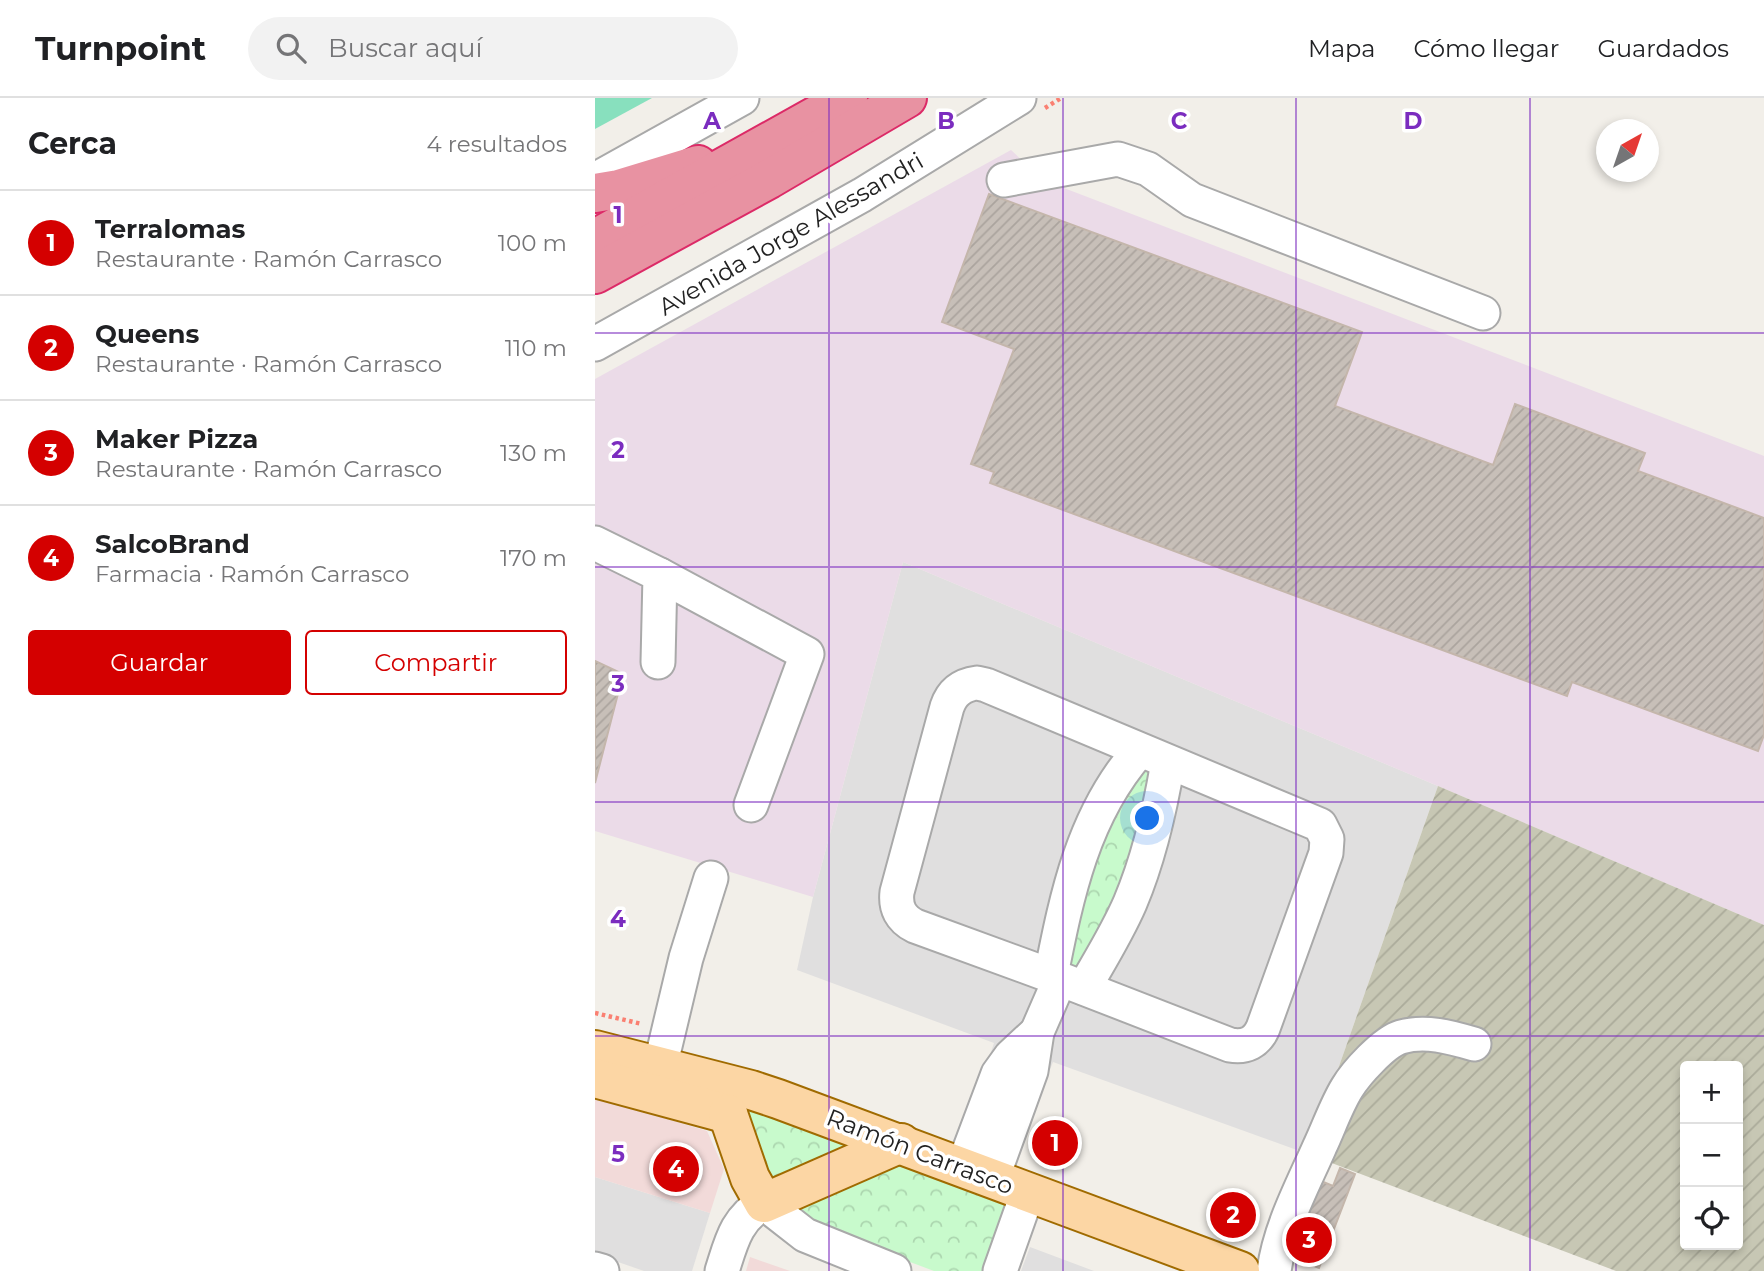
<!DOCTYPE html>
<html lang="es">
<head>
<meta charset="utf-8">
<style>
  :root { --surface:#fff; --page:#f2f2f2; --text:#202124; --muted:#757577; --line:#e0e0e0; --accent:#d40000 }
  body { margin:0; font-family:Montserrat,sans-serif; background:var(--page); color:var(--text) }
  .controls { position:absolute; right:21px; bottom:21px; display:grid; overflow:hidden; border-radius:7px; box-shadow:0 4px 10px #0003 }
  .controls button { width:63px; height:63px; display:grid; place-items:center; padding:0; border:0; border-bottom:2px solid var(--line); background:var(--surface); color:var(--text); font:35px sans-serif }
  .compass { position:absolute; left:1001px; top:21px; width:63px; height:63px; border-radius:50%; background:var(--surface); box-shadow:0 4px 10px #0003; rotate:40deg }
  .you { position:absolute; left:553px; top:721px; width:24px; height:24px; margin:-18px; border:5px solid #fff; border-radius:50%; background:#1a73e8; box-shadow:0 0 0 10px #1a73e833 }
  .badge { display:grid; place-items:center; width:46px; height:46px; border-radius:50%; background:var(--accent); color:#fff; font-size:23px; font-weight:700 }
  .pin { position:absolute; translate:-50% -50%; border:4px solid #fff; box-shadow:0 2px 7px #0006 }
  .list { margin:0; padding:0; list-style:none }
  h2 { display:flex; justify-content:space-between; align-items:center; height:91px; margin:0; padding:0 28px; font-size:30px }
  h2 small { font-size:23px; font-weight:400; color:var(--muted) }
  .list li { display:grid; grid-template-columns:46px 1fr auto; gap:21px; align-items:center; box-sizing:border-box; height:105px; padding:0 28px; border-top:2px solid var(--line) }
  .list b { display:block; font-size:26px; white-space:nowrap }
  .list p { margin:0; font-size:23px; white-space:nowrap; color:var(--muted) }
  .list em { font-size:23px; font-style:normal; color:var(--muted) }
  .actions { display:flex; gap:14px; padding:21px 28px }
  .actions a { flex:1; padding:16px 0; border:2px solid var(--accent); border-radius:7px; text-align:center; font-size:24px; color:var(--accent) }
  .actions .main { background:var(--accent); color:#fff }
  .icon { flex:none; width:38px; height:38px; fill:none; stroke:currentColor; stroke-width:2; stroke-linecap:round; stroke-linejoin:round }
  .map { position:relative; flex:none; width:1169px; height:1173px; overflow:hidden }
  header { display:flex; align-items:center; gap:42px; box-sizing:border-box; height:98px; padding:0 35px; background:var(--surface); border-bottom:2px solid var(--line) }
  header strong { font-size:33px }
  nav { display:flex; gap:38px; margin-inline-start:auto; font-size:24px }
  .search { width:490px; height:63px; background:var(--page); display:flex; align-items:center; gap:18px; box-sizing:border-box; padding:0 24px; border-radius:38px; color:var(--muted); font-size:26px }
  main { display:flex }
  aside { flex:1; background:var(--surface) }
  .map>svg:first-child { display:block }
</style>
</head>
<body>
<header>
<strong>Turnpoint</strong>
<div class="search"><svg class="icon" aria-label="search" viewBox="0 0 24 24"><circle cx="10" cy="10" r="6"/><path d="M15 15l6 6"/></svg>Buscar aquí</div>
<nav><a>Mapa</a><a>Cómo llegar</a><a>Guardados</a></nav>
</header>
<main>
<aside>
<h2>Cerca<small>4 resultados</small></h2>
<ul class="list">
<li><span class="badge">1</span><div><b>Terralomas</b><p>Restaurante · Ramón Carrasco</p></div><em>100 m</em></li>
<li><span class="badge">2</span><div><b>Queens</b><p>Restaurante · Ramón Carrasco</p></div><em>110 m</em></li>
<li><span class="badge">3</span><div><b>Maker Pizza</b><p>Restaurante · Ramón Carrasco</p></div><em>130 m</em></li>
<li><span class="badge">4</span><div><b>SalcoBrand</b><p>Farmacia · Ramón Carrasco</p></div><em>170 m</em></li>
</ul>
<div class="actions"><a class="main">Guardar</a><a>Compartir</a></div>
</aside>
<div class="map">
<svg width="1169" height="1173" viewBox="0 0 1169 1173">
  <defs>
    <pattern id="construction-furrows" width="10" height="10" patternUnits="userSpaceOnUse" patternTransform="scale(1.75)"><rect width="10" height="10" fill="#c7c7b4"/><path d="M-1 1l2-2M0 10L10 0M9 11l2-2" fill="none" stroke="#abab9a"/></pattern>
    <pattern id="park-crowns" width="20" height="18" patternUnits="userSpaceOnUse" patternTransform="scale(1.75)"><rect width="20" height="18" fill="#c8facc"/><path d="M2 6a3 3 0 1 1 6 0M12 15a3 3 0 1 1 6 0" fill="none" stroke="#acd6af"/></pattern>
    <pattern id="building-hatch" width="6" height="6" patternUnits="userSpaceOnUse" patternTransform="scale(1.75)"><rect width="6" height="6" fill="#c7bfb8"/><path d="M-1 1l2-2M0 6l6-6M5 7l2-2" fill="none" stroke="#aba49e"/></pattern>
  </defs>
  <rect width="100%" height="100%" fill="#f2efe9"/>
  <g fill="#e0dfdf">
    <polygon points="308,464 843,688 713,1056 458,964 435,1022 380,1002 399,945 202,872 218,799"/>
    <polygon points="0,1079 115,1115 97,1173 49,1173 0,1156"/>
    <polygon points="435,1149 499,1173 426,1173"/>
  </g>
  <g fill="#f2dad9">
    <polygon points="0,999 112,1033 129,1071 115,1115 0,1079"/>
    <polygon points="155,1159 195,1173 151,1173"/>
  </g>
  <polygon fill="#ebdbe8" points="416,52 448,82 1169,358 1169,827 843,688 308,464 218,799 0,733 0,281"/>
  <path fill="url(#construction-furrows)" fill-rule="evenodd" d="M843,688L1169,827V1173H1021L713,1056ZM1090,968H1143V1147H1090Z"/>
  <g fill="url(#park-crowns)">
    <polygon points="541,669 554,672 556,676 532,788 482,874 465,861 477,811"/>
    <polygon points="146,1005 415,1106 394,1173 339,1173 230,1132 210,1121 175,1076 146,1017"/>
  </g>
  <polygon fill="#88e0be" points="0,0 57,0 0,31"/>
  <g fill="url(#building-hatch)" stroke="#c4b6ab" stroke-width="2">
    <polygon points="394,96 767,234 740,308 898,367 920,306 1050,355 1043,373 1169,420 1169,637 1163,653 977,584 972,598 395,385 399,374 376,366 419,251 347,224"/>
    <polygon points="0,563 28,576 0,685"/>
    <polygon points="745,1070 760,1076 724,1170 690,1157 719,1080 738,1088"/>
  </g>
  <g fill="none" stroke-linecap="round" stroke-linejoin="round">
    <defs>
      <g id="minor">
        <polyline points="0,82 147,0"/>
        <polyline points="409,82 523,61 553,71 597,102 888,215"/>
        <polyline points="0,246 267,97 424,0"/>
        <polyline points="0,445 65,477 63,564"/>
        <polyline points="65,477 212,556 156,707"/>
        <path d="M382,585L391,587L725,727L732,741L731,755L668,930C662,944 651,950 635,947L465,881L320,828C306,821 300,810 302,794L352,609C357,594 367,587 382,585Z"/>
        <path d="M456,877C472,796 488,717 544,653"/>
        <path d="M489,890C505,862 522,835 535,805C554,760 565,712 573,664"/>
        <polyline points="65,969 91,860 116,780"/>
        <polyline points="368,1069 403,976 416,958 442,934"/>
        <polyline points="397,1081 436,973 442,934 465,881"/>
        <polyline points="0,1171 7,1173"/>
        <path d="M127,1173C136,1145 141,1120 169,1105L210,1137L299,1173"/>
        <polyline points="405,1173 433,1094"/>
        <path d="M679,1173C685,1129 707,1089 725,1048C734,1029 741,1008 752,990C761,975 789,944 806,939C830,932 855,939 879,946"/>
      </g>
      <g id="major">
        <polyline points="0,952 156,992 183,1001 645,1173"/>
        <polyline points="0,980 133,1016"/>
        <polyline points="133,1016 155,1080 169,1105 306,1045"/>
      </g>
      <g id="highway">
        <polyline points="0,95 24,91 103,67"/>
        <polyline points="0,141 253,0"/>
        <polyline points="0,176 174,81 312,0"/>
      </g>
    </defs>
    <use href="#minor" stroke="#a9a9a9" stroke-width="37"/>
    <use href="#major" stroke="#a06b00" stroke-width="42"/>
    <use href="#highway" stroke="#dc2a67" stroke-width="42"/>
    <g stroke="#fa8072" stroke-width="4.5" stroke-dasharray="3.5 3.5" stroke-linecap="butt">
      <polyline points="450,10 466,0"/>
      <polyline points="0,915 47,926"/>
    </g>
    <use href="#minor" stroke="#fff" stroke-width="33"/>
    <use href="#major" stroke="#fcd6a4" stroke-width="38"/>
    <use href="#highway" stroke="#e892a2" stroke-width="38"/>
  </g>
  <path fill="none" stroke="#7b2cbf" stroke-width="2" stroke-opacity="0.55" d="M234,0V1173M468,0V1173M701,0V1173M935,0V1173M0,235H1169M0,469H1169M0,704H1169M0,938H1169"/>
  <g text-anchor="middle" stroke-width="7" stroke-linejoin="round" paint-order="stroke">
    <g font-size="24" fill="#222" stroke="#fff">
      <text transform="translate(196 136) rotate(-30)" y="8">Avenida Jorge Alessandri</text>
      <text transform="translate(325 1054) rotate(21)" y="8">Ramón Carrasco</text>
    </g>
  </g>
  <g font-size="23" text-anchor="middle" font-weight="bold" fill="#7b2cbf" stroke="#fff" stroke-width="7" stroke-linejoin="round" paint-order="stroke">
    <text x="117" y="31">A</text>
    <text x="351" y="31">B</text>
    <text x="584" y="31">C</text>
    <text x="818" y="31">D</text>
    <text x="23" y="125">1</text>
    <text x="23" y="360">2</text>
    <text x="23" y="594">3</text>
    <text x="23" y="829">4</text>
    <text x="23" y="1064">5</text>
  </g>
</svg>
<div class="controls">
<button>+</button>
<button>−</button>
<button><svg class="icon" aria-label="locate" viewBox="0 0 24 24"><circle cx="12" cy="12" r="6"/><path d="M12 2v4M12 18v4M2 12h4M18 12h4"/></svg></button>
</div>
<svg class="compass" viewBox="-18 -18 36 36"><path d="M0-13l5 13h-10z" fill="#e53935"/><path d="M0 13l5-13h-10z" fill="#757577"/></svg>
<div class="you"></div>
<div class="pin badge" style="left:460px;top:1045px">1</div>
<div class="pin badge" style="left:638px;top:1117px">2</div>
<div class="pin badge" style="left:714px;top:1142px">3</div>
<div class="pin badge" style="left:81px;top:1071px">4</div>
</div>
</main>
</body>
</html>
